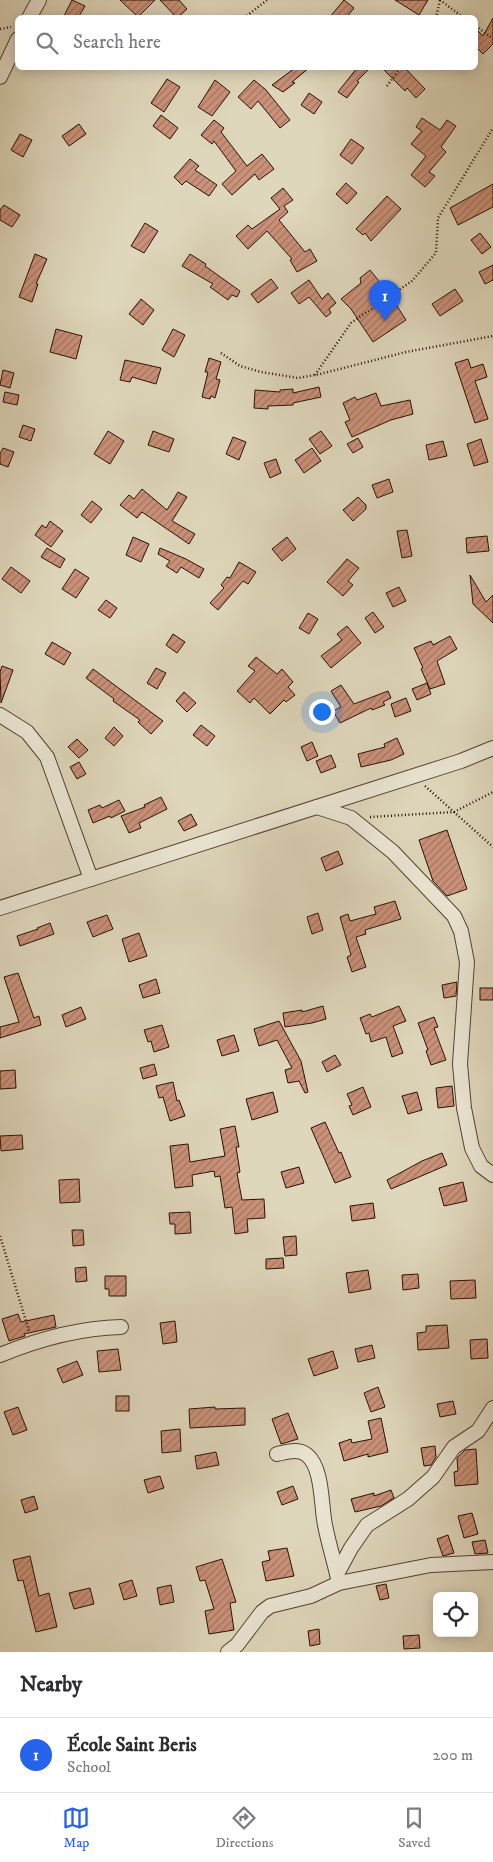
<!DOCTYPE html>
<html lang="en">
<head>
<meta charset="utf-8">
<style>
  :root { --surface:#fff; --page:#f7f7f7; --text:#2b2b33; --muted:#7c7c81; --line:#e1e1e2; --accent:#2563eb }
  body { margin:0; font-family:"IM FELL DW Pica",serif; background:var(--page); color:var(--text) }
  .controls { position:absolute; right:15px; bottom:15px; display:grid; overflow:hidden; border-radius:8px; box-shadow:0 2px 12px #0003 }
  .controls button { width:45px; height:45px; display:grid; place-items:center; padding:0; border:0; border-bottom:1px solid var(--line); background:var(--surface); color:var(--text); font:25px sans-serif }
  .you { position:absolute; left:321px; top:711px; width:18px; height:18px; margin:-12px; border:4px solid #fff; border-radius:50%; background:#1a73e8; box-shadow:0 0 0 8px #1a73e833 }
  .badge { display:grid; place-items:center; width:32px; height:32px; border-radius:50%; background:var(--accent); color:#fff; font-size:16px; font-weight:700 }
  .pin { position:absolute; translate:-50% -41px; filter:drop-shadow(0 1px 2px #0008) }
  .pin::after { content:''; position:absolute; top:26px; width:18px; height:15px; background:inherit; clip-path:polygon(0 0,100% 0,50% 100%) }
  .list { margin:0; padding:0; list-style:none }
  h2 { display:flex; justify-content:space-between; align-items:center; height:65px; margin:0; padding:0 20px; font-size:21px }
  h2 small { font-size:16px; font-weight:400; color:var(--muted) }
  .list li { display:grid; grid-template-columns:32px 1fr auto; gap:15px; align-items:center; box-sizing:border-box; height:75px; padding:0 20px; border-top:1px solid var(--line) }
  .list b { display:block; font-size:19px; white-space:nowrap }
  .list p { margin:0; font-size:16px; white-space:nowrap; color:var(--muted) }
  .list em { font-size:16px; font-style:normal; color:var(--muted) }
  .icon { flex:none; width:28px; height:28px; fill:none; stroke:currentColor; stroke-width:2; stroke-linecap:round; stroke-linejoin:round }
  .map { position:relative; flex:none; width:493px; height:1652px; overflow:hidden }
  .search { position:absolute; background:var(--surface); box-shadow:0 2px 12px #0003; left:15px; right:15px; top:15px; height:55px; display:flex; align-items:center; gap:12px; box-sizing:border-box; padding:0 18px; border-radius:8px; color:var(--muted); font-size:19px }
  .sheet { height:140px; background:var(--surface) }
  nav { display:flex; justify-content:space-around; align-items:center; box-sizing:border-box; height:70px; border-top:1px solid var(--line); background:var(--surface); font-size:14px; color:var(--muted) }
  nav a { display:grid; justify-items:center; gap:2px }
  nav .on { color:var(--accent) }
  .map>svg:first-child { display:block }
</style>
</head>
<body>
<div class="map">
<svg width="493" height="1652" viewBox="0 0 493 1652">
  <defs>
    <pattern id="building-hatch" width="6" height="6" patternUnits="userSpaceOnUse" patternTransform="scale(1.25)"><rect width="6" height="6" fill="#cb927a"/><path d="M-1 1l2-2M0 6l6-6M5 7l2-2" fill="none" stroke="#a57662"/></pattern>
  </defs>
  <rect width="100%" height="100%" fill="#dfd7bc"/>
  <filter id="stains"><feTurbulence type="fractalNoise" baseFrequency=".004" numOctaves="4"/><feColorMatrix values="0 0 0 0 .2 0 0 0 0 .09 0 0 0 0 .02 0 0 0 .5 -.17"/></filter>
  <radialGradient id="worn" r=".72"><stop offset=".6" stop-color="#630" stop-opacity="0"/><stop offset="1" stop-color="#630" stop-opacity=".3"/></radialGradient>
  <g fill="url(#building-hatch)" stroke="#291005">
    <polygon points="72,0 85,6 78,18 63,18"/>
    <polygon points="120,0 155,0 138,17"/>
    <polygon points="160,0 179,0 187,9 177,18"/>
    <polygon points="344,0 354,8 346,18 329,18"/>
    <polygon points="395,0 428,0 419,15"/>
    <polygon points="493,18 493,44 483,54 476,47 476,29 483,36"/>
    <polygon points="295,68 309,68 292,82 295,83 283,92 272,85"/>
    <polygon points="357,68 370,68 357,81 359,82 347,98 338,92"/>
    <polygon points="382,68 405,68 425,89 416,98 407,88 405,91"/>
    <polygon points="167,79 180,87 164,112 151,103"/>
    <polygon points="215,80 230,92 212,116 198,107"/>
    <polygon points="254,80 266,90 290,120 280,128 258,101 251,109 238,97"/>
    <polygon points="309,93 322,102 314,114 301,105"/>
    <polygon points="161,115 178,128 170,139 153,126"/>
    <polygon points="422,118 440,130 447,120 456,126 441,147 446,152 429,172 435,176 425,187 411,175 426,156 411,144 422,131 416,127"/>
    <polygon points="214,120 224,128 221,132 247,166 262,154 274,169 259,180 255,174 232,195 222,184 236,171 214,141 212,144 201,135"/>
    <polygon points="79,124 86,134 69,146 62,136"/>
    <polygon points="20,134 32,140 23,157 11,150"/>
    <polygon points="351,139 364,148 352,164 340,155"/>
    <polygon points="190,159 199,166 195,170 217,185 209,196 186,181 182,185 174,177"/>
    <polygon points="346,183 357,193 347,204 336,194"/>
    <polygon points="493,184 493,207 458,225 450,208"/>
    <polygon points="283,188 293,200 284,206 288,212 279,220 305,252 310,249 317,261 297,272 290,260 292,259 267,231 248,249 236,236 248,225 252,229 280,209 271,198"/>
    <polygon points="387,196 401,209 371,241 365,233 363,235 356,229"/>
    <polygon points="4,205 20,215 12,227 0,220 0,210"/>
    <polygon points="145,223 158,231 144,253 131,246"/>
    <polygon points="480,233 491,247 482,254 471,240"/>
    <polygon points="35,254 47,259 36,284 38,284 32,302 19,297"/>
    <polygon points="190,254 206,264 205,266 240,291 237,297 232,295 228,300 210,287 213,284 182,266"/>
    <polygon points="493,265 493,280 485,284 479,272"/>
    <polygon points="370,270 388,292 406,320 373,342 351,309 341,299 361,283 360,278"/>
    <polygon points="271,279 278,288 258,303 251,294"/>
    <polygon points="309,280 322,299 328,293 336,303 329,309 331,313 326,317 309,297 299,304 291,293"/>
    <polygon points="455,289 463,301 440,316 432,304"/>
    <polygon points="141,299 154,310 143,325 129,314"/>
    <polygon points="56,329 82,336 76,359 50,352"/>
    <polygon points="173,329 185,335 174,357 162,350"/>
    <polygon points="209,358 221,362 216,379 220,380 215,398 211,396 210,399 202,397 208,372 205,372"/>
    <polygon points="468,359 471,368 483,364 487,377 475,381 488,419 475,423 455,363"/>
    <polygon points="125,360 161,368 156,384 132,377 130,382 120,380"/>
    <polygon points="3,370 14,373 10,388 0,385"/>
    <polygon points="319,387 321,397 293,403 293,405 268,406 268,409 254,408 255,390 280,392 280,390 293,389 293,393"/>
    <polygon points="5,392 19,395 17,405 3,402"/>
    <polygon points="376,393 381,406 410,400 413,414 391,420 352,437 345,422 350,420 343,403 355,397 357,400"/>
    <polygon points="23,425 35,429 31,441 19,437"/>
    <polygon points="108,431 124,441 110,464 94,454"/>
    <polygon points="153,431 174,439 169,452 148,445"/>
    <polygon points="321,431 332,446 320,454 309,439"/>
    <polygon points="233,437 246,442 239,460 226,454"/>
    <polygon points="358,438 363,447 353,453 347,444"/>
    <polygon points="481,439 488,462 474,466 467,444"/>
    <polygon points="443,441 447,456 429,460 426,445"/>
    <polygon points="3,448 14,452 8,467 0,464 0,454"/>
    <polygon points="312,448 321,461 304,473 295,460"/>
    <polygon points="276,459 281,473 270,478 264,463"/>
    <polygon points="389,479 393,492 377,498 372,485"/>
    <polygon points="142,489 167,510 178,492 187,497 172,521 195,534 189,544 142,512 137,518 120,505 129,495 134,499"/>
    <polygon points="358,497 366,505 366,509 353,521 343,510"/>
    <polygon points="92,501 102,509 91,523 81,515"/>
    <polygon points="50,521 63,531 51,547 35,535 42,525 46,528"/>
    <polygon points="407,530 412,556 402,558 397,531"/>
    <polygon points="487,536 489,551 467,553 466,538"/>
    <polygon points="133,537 149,544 141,562 126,555"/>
    <polygon points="287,537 296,549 282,561 272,549"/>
    <polygon points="47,548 65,559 60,568 41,557"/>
    <polygon points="160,548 186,559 204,569 199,578 181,567 177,573 166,566 170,561 158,554"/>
    <polygon points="347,559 359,568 348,581 353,585 343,596 327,582"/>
    <polygon points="239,562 256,572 248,584 243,581 218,610 210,603 224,588 221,585 227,577 230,578"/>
    <polygon points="11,567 30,581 21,593 2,579"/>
    <polygon points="75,569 89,578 76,598 62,589"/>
    <polygon points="470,575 486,602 493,595 493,623 473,604"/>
    <polygon points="399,587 406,601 393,607 386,593"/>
    <polygon points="106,600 117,608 110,618 98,610"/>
    <polygon points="373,612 384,627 375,633 365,618"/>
    <polygon points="308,613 318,619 309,634 299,628"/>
    <polygon points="347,626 361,643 331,668 321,656 342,640 337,634"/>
    <polygon points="173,634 185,642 177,653 166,645"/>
    <polygon points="450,636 457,649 437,661 445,684 430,689 421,669 423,668 414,648 431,641 433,645"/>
    <polygon points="52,642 71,653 64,665 45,654"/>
    <polygon points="256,657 277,674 282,669 293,682 288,687 295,695 286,702 284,700 270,714 254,698 250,703 237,691 255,671 248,666"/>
    <polygon points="2,666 13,670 1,703 0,672"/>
    <polygon points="156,668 166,673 157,689 147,683"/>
    <polygon points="93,669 163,721 151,734 138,722 140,720 113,701 114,699 86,678"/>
    <polygon points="427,683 431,694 417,700 412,689"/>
    <polygon points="341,685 354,704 388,691 391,698 383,702 385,705 372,710 371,708 340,723 333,711 341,707 331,691"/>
    <polygon points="184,692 196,703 187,712 176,701"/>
    <polygon points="406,698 411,711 395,717 391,704"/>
    <polygon points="201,725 215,736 207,746 193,735"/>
    <polygon points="114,727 123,736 114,746 105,738"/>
    <polygon points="397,738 404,754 391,760 361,767 358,754 385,747 384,744"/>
    <polygon points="77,739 88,750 79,758 68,747"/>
    <polygon points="312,742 318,756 307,761 301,747"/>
    <polygon points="331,755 336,767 321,773 316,761"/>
    <polygon points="79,762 86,774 77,779 70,767"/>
    <polygon points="161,797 167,809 139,823 141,828 129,833 121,816 145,807 144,805"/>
    <polygon points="119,800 125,811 111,818 110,816 93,823 88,810 100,805 102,808"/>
    <polygon points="191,814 197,825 184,831 178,821"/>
    <polygon points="447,830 467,889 447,896 433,881 419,840"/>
    <polygon points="338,851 343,864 326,871 321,858"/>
    <polygon points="395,901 401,919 365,930 366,934 356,937 366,967 352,972 347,957 351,955 340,917 348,914 350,921 376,914 374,907"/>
    <polygon points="318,913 323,930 312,934 307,917"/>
    <polygon points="107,915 113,929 93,937 87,922"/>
    <polygon points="50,923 54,934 20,946 17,936 38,929 37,928"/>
    <polygon points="139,933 147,956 129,962 122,939"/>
    <polygon points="18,973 34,1018 39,1016 41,1025 0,1038 0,1027 19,1022 4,977"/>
    <polygon points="156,979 160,993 143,998 139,985"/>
    <polygon points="457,982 456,996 444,998 442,985"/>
    <rect x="480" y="988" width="13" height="12"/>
    <polygon points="323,1006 326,1019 312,1023 285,1027 283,1013 302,1010 302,1012"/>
    <polygon points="399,1006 406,1021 393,1026 403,1053 392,1057 386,1037 371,1042 369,1033 366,1034 360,1018 370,1014 372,1017"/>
    <polygon points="81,1007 86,1019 66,1027 62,1015"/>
    <polygon points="434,1017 438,1027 434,1028 446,1060 431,1065 426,1051 428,1050 418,1023"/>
    <polygon points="279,1021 301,1061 308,1092 305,1093 299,1081 288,1083 285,1070 292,1068 277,1040 259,1046 254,1029"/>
    <polygon points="162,1025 169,1047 154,1052 151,1041 148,1042 144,1030"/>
    <polygon points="234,1035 239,1051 222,1056 217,1040"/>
    <polygon points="335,1055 341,1065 327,1072 322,1062"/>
    <polygon points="154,1064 157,1075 143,1079 140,1068"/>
    <polygon points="15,1070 16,1088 0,1089 0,1071"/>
    <polygon points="173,1082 177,1101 179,1100 185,1116 170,1121 163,1097 159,1098 156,1086"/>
    <polygon points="452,1086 454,1106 438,1108 436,1088"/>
    <polygon points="363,1087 371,1107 353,1115 349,1106 352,1105 347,1094"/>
    <polygon points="273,1092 278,1112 252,1120 246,1099"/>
    <polygon points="417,1092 422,1110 408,1114 402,1096"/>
    <polygon points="325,1122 339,1153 341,1152 351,1177 335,1183 311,1128"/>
    <polygon points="235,1126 239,1147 236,1147 240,1172 237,1173 242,1200 264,1199 265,1218 247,1219 248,1232 235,1234 232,1207 225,1208 220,1176 215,1177 214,1171 192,1175 193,1186 175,1188 170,1146 188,1144 190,1162 225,1156 220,1129"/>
    <polygon points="22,1135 23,1149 1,1151 0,1136"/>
    <polygon points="442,1153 447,1165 391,1189 387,1180 422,1161"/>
    <polygon points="299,1167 304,1183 286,1188 281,1172"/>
    <polygon points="79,1179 80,1202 60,1203 59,1180"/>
    <polygon points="463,1182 467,1201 444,1206 439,1188"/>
    <polygon points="373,1203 375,1218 352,1221 350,1206"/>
    <polygon points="190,1212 191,1233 175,1234 175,1224 170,1224 169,1213"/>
    <polygon points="72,1230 83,1230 84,1245 73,1246"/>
    <polygon points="296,1236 297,1255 285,1256 283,1237"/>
    <polygon points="283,1258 284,1268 266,1269 266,1259"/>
    <polygon points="86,1267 87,1281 76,1282 75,1268"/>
    <polygon points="368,1270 371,1289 349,1293 346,1273"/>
    <polygon points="418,1274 419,1288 403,1290 402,1275"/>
    <polygon points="105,1276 126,1276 126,1296 109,1296 109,1289 105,1289"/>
    <polygon points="475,1280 476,1298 451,1299 450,1281"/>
    <polygon points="18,1314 21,1322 54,1315 56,1327 24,1334 25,1336 9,1341 2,1319"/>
    <polygon points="175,1321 177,1342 163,1344 160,1323"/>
    <polygon points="447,1325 449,1348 418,1350 417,1333 426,1332 426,1326"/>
    <polygon points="487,1339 488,1358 471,1359 470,1340"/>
    <polygon points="372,1345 375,1358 358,1362 355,1349"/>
    <polygon points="118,1349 121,1370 99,1372 97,1351"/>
    <polygon points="333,1351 338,1368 314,1376 308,1359"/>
    <polygon points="77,1361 83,1375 63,1383 57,1369"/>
    <polygon points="378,1387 385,1407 371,1412 364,1393"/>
    <rect x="116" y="1396" width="13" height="15"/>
    <polygon points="453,1401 456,1414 440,1417 437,1404"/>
    <polygon points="18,1407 27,1430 13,1435 4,1412"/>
    <polygon points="215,1407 215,1409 245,1408 245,1425 190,1428 189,1409"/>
    <polygon points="288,1413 298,1439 281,1444 272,1419"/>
    <polygon points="381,1418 388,1452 368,1457 368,1454 344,1461 339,1443 351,1439 352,1443 372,1439 368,1421"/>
    <polygon points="180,1429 181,1451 162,1453 161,1431"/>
    <polygon points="435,1446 436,1457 431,1465 424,1466 421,1448"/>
    <polygon points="476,1449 478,1484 455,1486 454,1472 458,1471 457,1458 465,1450"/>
    <polygon points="216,1452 219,1465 197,1469 195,1456"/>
    <polygon points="160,1476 164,1488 148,1493 144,1480"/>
    <polygon points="293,1486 298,1499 282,1505 277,1492"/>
    <polygon points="391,1490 394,1498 381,1506 355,1512 351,1499 374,1493 374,1496"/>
    <polygon points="34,1496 38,1509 25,1513 21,1500"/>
    <polygon points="472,1513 478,1534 464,1538 458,1516"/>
    <polygon points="448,1535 454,1553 443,1556 437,1539"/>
    <polygon points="485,1540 488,1553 475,1554 472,1542"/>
    <polygon points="287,1548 294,1576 266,1581 262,1562 270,1560 268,1551"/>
    <polygon points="30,1556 39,1596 49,1593 57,1627 36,1632 23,1580 18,1581 13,1560"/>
    <polygon points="222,1559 236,1602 230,1603 234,1630 209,1634 205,1611 214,1609 205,1580 200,1581 196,1567"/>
    <polygon points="132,1580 137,1596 124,1600 119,1584"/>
    <polygon points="386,1584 389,1598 380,1600 376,1586"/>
    <polygon points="171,1585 174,1602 160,1605 157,1588"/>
    <polygon points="90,1588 94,1604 74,1609 69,1593"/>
    <polygon points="319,1629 320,1644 310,1646 308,1631"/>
    <polygon points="419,1635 420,1648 404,1649 403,1636"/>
  </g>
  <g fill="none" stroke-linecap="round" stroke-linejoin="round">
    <defs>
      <g id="minor">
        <polyline points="29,18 39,0"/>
        <polyline points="0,77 18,39"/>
        <polyline points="0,715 27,732 47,757 91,879"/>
        <polyline points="317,807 351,818 393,852 454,916 461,931 467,962 460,1064 464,1108 472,1148 481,1166 493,1175"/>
        <polyline points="0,908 461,761 493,748"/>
        <path d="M0,1355C39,1339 79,1328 121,1327"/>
        <path d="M277,1454C287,1452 298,1448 307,1455C323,1468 321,1506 325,1525C328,1541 333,1557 337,1574"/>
        <polyline points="339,1583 337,1574 351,1548 367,1525 408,1499 433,1477 454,1447 478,1431 493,1408"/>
        <polyline points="228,1652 237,1645 262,1612 270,1606 311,1596 339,1583 431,1565 493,1562"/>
      </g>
    </defs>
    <use href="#minor" stroke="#564233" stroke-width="16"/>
    <g stroke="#291005" stroke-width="2.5" stroke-dasharray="1 2.5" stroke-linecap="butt">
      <polyline points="440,0 464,18"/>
      <polyline points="244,18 267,0"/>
      <polyline points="435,18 437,14 440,0"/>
      <polyline points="476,26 493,39"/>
      <polyline points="0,29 11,27"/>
      <polyline points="387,86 400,68"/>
      <polyline points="221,353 240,366 261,372 298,378 320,374 406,352 493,336"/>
      <polyline points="315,375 351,323 412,281 436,253 438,218 493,128"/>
      <polyline points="425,786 493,847"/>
      <polyline points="370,817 454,812 493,792"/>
      <polyline points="0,1236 29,1331"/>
    </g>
    <use href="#minor" stroke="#eae5d3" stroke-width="14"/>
  </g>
  <rect width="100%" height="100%" filter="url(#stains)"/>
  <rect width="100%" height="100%" fill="url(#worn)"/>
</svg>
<div class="controls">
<button><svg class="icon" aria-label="locate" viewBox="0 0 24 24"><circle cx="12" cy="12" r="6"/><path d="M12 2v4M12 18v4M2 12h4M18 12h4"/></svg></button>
</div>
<div class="you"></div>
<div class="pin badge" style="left:385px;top:321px">1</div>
<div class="search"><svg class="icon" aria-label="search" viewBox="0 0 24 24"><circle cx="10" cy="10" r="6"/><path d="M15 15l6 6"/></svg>Search here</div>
</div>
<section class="sheet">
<h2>Nearby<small></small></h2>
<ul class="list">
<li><span class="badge">1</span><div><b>École Saint Beris</b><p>School</p></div><em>200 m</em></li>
</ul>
</section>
<nav>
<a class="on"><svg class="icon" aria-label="map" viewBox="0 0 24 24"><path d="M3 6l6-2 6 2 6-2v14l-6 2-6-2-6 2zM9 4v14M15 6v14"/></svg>Map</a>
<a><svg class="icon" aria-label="directions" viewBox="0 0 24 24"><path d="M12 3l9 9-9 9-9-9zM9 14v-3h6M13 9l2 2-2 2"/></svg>Directions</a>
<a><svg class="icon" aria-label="saved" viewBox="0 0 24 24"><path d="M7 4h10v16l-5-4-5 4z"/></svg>Saved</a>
</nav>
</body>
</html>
